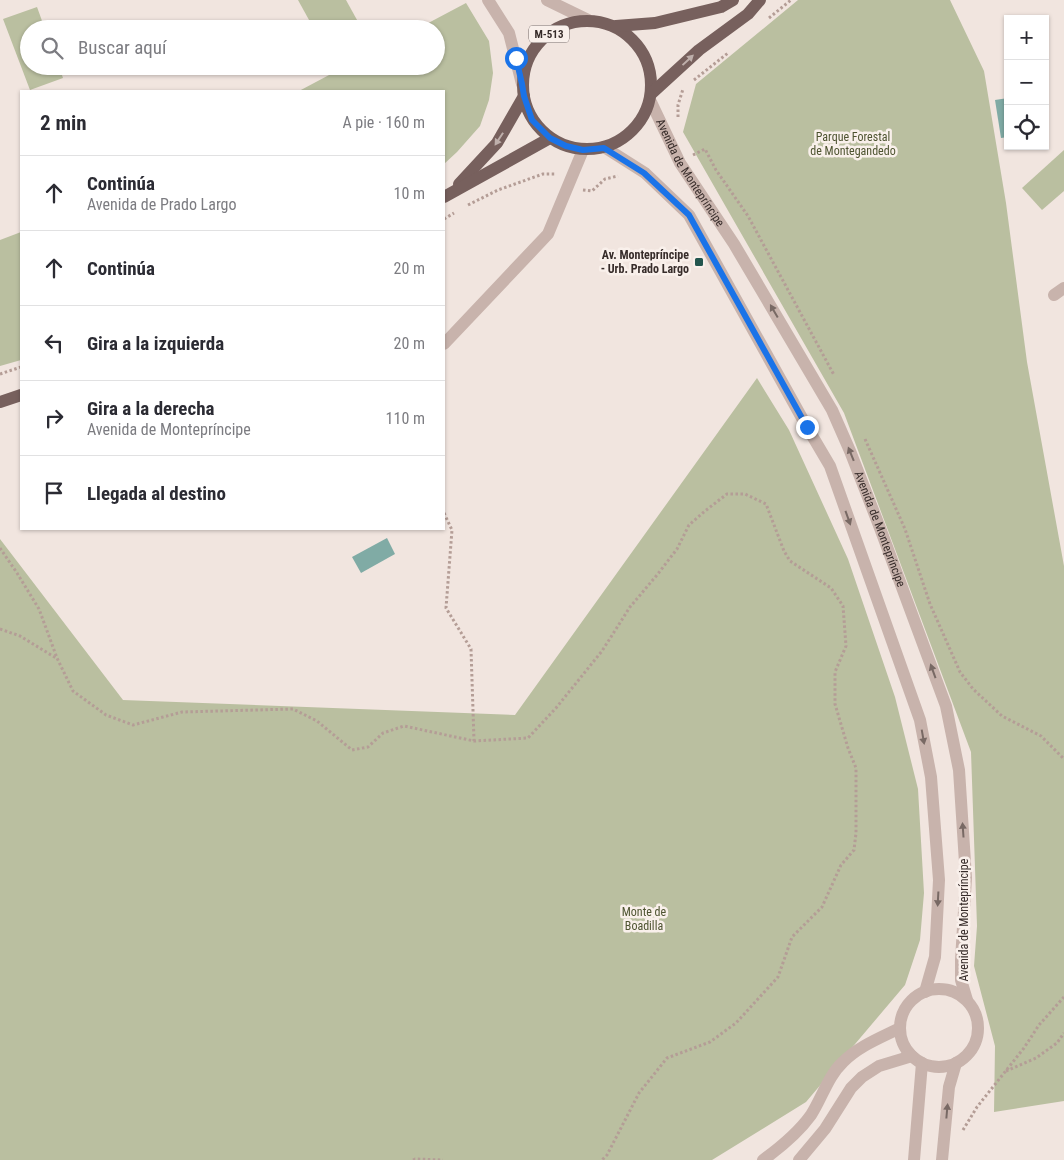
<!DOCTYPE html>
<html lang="es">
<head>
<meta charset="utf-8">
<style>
  :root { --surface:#fff; --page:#f2f2f3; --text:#2b2b33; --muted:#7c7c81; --line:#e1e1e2 }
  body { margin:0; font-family:"Roboto Condensed",sans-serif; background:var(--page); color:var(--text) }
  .controls { position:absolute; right:15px; top:15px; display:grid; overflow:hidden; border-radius:0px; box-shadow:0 1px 4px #0004 }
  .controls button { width:45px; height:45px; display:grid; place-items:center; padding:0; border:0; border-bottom:1px solid var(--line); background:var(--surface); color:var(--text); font:25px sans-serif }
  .stop { position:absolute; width:15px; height:15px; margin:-11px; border:4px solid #1a73e8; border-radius:50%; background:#fff }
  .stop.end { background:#1a73e8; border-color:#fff; box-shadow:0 1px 5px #0008 }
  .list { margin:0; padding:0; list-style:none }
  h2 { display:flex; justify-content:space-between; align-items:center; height:65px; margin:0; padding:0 20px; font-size:21px }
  h2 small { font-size:16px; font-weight:400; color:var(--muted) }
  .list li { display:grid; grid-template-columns:32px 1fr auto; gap:15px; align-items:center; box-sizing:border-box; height:75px; padding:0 20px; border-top:1px solid var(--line) }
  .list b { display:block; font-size:19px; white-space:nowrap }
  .list p { margin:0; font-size:16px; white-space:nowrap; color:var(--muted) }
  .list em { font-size:16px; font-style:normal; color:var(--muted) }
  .icon { flex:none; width:28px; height:28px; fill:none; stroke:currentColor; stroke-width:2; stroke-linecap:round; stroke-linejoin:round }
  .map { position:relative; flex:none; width:1064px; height:1160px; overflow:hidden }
  .search { position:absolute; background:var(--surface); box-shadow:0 1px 4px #0004; left:20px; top:20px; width:425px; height:55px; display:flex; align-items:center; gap:12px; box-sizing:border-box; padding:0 18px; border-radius:28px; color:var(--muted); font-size:19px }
  .panel { position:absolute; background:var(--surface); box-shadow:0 1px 4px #0004; left:20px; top:90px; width:425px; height:440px; border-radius:0px }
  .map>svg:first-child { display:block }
</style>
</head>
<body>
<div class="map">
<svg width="1064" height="1160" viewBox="0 0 1064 1160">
  <rect width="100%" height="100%" fill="#f1e5df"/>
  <g fill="#babfa0">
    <polygon points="298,0 346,0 362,29 314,29"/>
    <polygon points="798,0 950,0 984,71 1006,203 1027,362 1064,566 1064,1101 994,1112 995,1046 974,966 977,926 971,752 844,413 683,132 696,84"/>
    <polygon points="466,3 489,41 493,73 489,100 480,126 457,152 444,164 444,91 299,91 346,66 436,66 436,29 417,29"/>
    <polygon points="37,7 45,29 29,29 29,66 59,66 63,78 30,90 3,19"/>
    <polygon points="1064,150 1064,191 1042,210 1022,188"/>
    <polygon points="21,232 21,360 0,366 0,240"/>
    <polygon points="757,378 789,430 848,559 895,697 918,789 924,893 920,940 905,985 806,1102 712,1160 0,1160 0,539 123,700 515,715"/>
  </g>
  <g fill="#80aba5">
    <polygon points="1008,98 1008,137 1001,138 995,100"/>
    <polygon points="387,538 395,554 361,573 352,557"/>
  </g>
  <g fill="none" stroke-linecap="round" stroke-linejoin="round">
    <g stroke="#b49d96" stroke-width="3" stroke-dasharray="2.5 2.5" stroke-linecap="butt">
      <polyline points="769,18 791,0"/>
      <polyline points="694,80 728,53"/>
      <polyline points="678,117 678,105 683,89"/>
      <polyline points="693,155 705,149 716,170 748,216 834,375"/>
      <polyline points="583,190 592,191 605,179 618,176"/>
      <polyline points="468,205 498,190 543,174 556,174"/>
      <polyline points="444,219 454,213"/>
      <polyline points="0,374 21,367"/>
      <polyline points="865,439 905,529 930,604 960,672 973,689 1002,716 1041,736 1064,759"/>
      <polyline points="444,513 452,530 446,608 471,649 474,741"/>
      <polyline points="0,548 17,573 39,609 57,658 73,691 106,715 133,725 182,712 293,709 317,721 352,750 368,747 383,733 404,726 474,741 528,738 556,708 602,651 630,607 657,575 677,549 689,525 705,511 727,494 745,494 766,504 784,551 790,561 831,588 843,606 846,646 835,672 835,704 848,748 856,768 856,833 854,850 841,865 822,907 792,937 778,977 736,1023 710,1042 667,1058 639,1093 607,1155 602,1160"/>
      <polyline points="0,629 20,636 56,658"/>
      <polyline points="1006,1071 1036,1058 1057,1043 1064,1033"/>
      <polyline points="963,1130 977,1107 1024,1048 1039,1025 1064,997"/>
      <polyline points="413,1160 415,1159 443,1160"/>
    </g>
    <g stroke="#c8b3ac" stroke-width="12">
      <polyline points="488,0 509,33 522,84"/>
      <polyline points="547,0 588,20"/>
      <path id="s1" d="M651,102L680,163L734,244L832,410L850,451L880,528L946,706L959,770L966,878L961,960V980L967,1000"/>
      <polyline points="604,147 645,173 689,215 807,427 830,466 920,720 931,777 939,880 935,957 925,992"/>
      <polyline points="1054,295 1064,288"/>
      <polyline points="444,344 548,234 583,150"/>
      <circle cx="939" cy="1028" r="39"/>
      <path d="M763,1160C781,1147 798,1133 811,1115C822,1098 828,1076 843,1062C859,1046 880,1038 900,1028"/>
      <polyline points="799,1160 825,1129 851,1088 862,1077 879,1066 912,1056"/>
      <polyline points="914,1160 922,1063"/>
      <polyline points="942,1160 949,1087 956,1063"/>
    </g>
    <g stroke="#77605d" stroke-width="12">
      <circle cx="587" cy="85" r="64"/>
      <polyline points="616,26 655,23 721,7 733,0"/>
      <polyline points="652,93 699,50 748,14 760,0"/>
      <polyline points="459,184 497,143 524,96"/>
      <polyline points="444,197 550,138"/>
      <polyline points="0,402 21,395"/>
    </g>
  </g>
  <defs><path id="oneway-solid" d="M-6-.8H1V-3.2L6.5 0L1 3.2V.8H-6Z" transform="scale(1.25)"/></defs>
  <g fill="#beafab">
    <use href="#oneway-solid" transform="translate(688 60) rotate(-43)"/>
    <use href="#oneway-solid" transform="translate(499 139) rotate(123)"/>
  </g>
  <g fill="#786964">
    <use href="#oneway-solid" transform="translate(774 311) rotate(-120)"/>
    <use href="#oneway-solid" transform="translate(851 454) rotate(-112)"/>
    <use href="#oneway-solid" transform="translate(848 518) rotate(70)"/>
    <use href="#oneway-solid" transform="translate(933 671) rotate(-110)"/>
    <use href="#oneway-solid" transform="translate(923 737) rotate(80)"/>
    <use href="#oneway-solid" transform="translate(963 830) rotate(-94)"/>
    <use href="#oneway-solid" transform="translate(938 899) rotate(93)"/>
    <use href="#oneway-solid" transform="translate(947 1111) rotate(-85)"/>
  </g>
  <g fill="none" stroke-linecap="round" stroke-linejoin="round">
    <polyline stroke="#1a73e8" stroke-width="6" points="516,58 522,84 524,96 532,120 550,138 566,146 583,150 604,148 644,173 689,215 807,427"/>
  </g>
  <rect fill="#23554e" stroke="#f9f0eb" stroke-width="2" x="694" y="257" width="10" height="10" rx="2.5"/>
  <g text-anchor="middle" stroke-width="5" stroke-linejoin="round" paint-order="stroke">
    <rect fill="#f9f0eb" stroke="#716764" stroke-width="1" x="529" y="25.5" width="40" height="17" rx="4"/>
    <g font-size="11" font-weight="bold" fill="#372c2a">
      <text x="549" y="38">M-513</text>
    </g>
    <g font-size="12" fill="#4d5330" stroke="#f9f0eb">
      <text x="853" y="141">Parque Forestal<tspan x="853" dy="14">de Montegandedo</tspan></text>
      <text x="644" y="916">Monte de<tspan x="644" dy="14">Boadilla</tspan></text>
    </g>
    <g font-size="12" fill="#372c2a" stroke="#f9f0eb">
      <text dy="4" stroke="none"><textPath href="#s1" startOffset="81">Avenida de Montepríncipe</textPath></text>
      <text dy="4" stroke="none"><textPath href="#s1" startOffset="486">Avenida de Montepríncipe</textPath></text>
      <text transform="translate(964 920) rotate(-90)" y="4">Avenida de Montepríncipe</text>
    </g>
    <g font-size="12" font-weight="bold" fill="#372c2a" stroke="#f9f0eb" text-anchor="end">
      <text x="689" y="259">Av. Montepríncipe<tspan x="689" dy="14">- Urb. Prado Largo</tspan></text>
    </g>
  </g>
</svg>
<div class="controls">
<button>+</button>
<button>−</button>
<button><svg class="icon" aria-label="locate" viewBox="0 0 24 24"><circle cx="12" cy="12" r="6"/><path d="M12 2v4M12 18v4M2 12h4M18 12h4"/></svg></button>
</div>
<div class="stop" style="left:516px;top:58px"></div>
<div class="stop end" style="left:807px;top:427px"></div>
<div class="search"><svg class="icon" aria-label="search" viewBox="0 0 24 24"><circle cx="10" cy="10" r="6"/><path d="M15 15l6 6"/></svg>Buscar aquí</div>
<section class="panel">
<h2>2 min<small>A pie · 160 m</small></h2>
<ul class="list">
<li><svg class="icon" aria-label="ahead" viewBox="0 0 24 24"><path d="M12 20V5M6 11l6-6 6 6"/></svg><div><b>Continúa</b><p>Avenida de Prado Largo</p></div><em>10 m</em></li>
<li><svg class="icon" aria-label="ahead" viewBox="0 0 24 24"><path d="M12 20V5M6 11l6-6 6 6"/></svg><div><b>Continúa</b></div><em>20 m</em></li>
<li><svg class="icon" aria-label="left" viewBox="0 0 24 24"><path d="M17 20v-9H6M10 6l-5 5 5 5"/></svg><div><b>Gira a la izquierda</b></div><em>20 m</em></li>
<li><svg class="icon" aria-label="right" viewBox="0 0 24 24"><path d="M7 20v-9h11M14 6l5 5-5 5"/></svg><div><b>Gira a la derecha</b><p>Avenida de Montepríncipe</p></div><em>110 m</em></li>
<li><svg class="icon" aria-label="arrive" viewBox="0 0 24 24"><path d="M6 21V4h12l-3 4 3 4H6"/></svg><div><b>Llegada al destino</b></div></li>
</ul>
</section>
</div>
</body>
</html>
